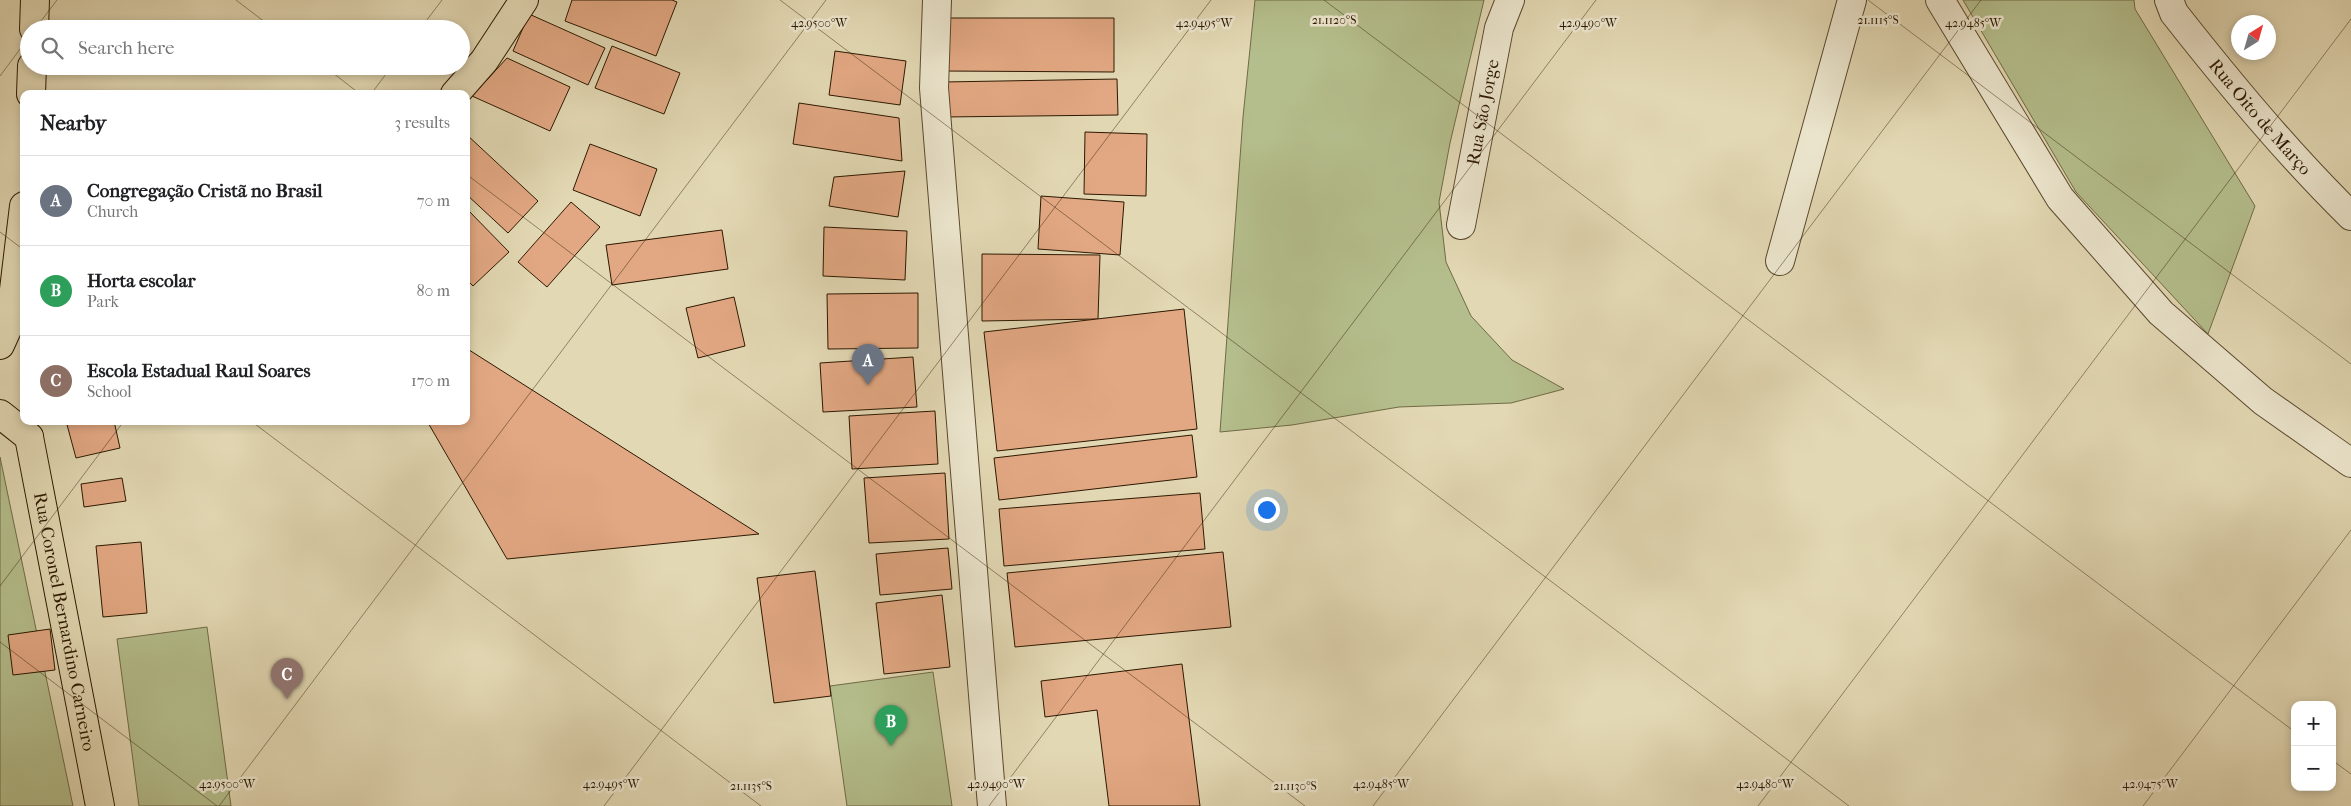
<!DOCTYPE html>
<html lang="en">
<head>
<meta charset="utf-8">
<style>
  :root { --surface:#fff; --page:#f6f6f6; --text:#202124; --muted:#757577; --line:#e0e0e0; --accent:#8f2418 }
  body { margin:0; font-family:"IM FELL French Canon",serif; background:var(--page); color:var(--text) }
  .controls { position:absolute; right:15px; bottom:15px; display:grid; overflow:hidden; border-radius:10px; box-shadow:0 2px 8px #0003 }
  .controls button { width:45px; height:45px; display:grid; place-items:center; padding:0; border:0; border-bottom:1px solid var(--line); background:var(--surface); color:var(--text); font:25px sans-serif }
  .compass { position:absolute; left:2231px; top:15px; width:45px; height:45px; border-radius:50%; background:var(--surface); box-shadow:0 2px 8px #0003; rotate:37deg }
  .you { position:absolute; left:1266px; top:509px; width:18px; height:18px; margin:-12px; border:4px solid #fff; border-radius:50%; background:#1a73e8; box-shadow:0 0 0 8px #1a73e833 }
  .badge { display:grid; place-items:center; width:32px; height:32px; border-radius:50%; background:var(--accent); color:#fff; font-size:16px; font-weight:700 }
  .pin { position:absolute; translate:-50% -41px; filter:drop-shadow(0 1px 2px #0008) }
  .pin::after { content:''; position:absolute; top:26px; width:18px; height:15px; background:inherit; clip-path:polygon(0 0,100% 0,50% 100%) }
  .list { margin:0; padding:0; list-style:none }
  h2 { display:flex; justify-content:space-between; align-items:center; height:65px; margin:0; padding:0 20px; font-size:21px }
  h2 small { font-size:16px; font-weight:400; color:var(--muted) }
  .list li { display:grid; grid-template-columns:32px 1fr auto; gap:15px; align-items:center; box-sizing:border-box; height:90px; padding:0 20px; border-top:1px solid var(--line) }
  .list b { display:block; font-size:19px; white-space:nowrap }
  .list p { margin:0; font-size:16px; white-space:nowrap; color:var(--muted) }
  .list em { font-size:16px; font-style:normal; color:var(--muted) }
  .icon { flex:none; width:28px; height:28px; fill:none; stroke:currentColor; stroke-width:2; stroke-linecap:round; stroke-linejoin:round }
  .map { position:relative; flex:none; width:2351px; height:806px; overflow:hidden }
  .search { position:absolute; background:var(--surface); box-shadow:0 2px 8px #0003; left:20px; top:20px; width:450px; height:55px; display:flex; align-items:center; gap:12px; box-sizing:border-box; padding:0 18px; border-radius:28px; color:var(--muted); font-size:19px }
  .panel { position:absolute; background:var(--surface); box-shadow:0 2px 8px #0003; left:20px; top:90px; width:450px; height:335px; border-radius:10px }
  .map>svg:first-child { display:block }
</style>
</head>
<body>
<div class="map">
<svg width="2351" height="806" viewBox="0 0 2351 806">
  <rect width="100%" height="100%" fill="#e2d8b3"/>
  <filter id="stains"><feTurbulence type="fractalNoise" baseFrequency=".004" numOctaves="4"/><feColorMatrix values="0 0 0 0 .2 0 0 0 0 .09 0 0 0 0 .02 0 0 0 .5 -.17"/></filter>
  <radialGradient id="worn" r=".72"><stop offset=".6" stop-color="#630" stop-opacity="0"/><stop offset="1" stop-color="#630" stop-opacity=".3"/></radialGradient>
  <g fill="#b4be8c" stroke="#706b46">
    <polygon points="1255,0 1484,0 1450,143 1439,202 1446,262 1471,316 1512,360 1564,389 1511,403 1399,407 1292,425 1220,432 1243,117"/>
    <polygon points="1963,0 2134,0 2135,9 2255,206 2208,334 2076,192"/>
    <polygon points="0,457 73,806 0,806"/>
    <polygon points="207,627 231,806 139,806 117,639"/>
    <polygon points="933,672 952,806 847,806 830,686"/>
  </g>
  <g fill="#e2a883" stroke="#2c1800">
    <polygon points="572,0 672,0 677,2 656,56 565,21"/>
    <polygon points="529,14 605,48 588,85 513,51"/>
    <polygon points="942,18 1114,18 1114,72 943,71"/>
    <polygon points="612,46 680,73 664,114 595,88"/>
    <polygon points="835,51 906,61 900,105 829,95"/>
    <polygon points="507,58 570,87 550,131 472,96"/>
    <polygon points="1117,79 1118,115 944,117 943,82"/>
    <polygon points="799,103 899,118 902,161 793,144"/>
    <polygon points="1085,132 1147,134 1146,196 1084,194"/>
    <polygon points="466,134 538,201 508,233 466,194"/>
    <polygon points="590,144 657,169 640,216 573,190"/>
    <polygon points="905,171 898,217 829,206 834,177"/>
    <polygon points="1041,196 1124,202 1120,255 1038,249"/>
    <polygon points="571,202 600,227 547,287 518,262"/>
    <polygon points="466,208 509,252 473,286 466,279"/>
    <polygon points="824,227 907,231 905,280 823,276"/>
    <polygon points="722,230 728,269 612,285 606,245"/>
    <polygon points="982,254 1100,255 1098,319 982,321"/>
    <polygon points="918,293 918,348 828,349 827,294"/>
    <polygon points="734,297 745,346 698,358 686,308"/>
    <polygon points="1184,309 1197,429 997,451 984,332"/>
    <polygon points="466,348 759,534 507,559 427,421 466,421"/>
    <polygon points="913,357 917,407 823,412 820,363"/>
    <polygon points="935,411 938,464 852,469 849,416"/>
    <polygon points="66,421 114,421 120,448 76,458"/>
    <polygon points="1192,435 1197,477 999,500 994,458"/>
    <polygon points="945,473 949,539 869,543 864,478"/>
    <polygon points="122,478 126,501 84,507 81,484"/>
    <polygon points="1200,493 1205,549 1004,566 999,509"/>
    <polygon points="141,542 147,613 103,617 96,546"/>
    <polygon points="948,548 952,589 880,595 876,554"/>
    <polygon points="1223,552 1231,627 1015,647 1007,573"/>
    <polygon points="815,571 831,696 774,703 757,578"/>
    <polygon points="942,595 950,667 884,674 876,603"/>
    <polygon points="50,629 55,670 13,675 8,635"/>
    <polygon points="1182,664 1200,806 1109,806 1097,710 1045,717 1041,681"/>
  </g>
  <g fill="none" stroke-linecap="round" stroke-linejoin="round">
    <defs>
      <g id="minor">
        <polyline points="937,0 934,88 992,806"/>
        <polyline points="1940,0 2060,198 2161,313 2263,401 2351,463"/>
        <path id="s1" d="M2169,0L2174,13C2230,84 2287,153 2351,216"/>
        <path id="s2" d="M1461,225L1499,28L1510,0"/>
        <polyline points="1780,261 1852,0"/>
      </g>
      <g id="major">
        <polyline points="34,29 35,0"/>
        <polyline points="31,94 32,66"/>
        <polyline points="455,94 484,61 524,0"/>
        <polyline points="0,345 10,323 24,206"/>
        <polyline points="0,414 29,437"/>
        <path id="s3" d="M29,437L100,806"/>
      </g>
    </defs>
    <use href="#minor" stroke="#5a482d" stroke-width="30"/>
    <use href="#major" stroke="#2c1800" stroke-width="30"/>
    <use href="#minor" stroke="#ece6ce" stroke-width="28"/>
    <use href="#major" stroke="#e2d8b3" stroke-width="28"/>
  </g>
  <path fill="none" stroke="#2c1800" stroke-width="1" stroke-opacity="0.45" d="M236,0L274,29M780,0L1849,806M1324,0L2295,732M1868,0L2351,364M35,29L57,0M420,29L442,0M324,66L360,94M0,76L29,37M371,94L392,66M466,174L1305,806M0,232L24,250M251,421L761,806M0,586L124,421M0,642L217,806M2332,760L2351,774M219,806L826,0M604,806L1211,0M989,806L1596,0M1373,806L1981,0M1758,806L2351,19M2143,806L2351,530"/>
  <g text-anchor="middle" stroke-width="5" stroke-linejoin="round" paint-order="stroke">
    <g font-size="18" fill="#2c1800" stroke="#ece6ce">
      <text dy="6" stroke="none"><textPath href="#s2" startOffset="115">Rua São Jorge</textPath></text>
      <text dy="6" stroke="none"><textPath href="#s1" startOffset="149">Rua Oito de Março</textPath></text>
      <text dy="6" stroke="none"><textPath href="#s3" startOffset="188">Rua Coronel Bernardino Carneiro</textPath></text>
    </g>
  </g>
  <g font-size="12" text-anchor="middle" fill="#2c1800" stroke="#ece6ce" stroke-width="5" stroke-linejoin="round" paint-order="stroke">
    <text x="1334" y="24">21.1120°S</text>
    <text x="1878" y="24">21.1115°S</text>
    <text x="819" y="27">42.9500°W</text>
    <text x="1204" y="27">42.9495°W</text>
    <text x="1588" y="27">42.9490°W</text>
    <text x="1973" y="27">42.9485°W</text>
    <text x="227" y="788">42.9500°W</text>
    <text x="611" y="788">42.9495°W</text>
    <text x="996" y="788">42.9490°W</text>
    <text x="1381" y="788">42.9485°W</text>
    <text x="1765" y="788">42.9480°W</text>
    <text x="2150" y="788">42.9475°W</text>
    <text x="751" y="790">21.1135°S</text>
    <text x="1295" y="790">21.1130°S</text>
  </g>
  <rect width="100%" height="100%" filter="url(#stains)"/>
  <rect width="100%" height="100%" fill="url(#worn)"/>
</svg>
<div class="controls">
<button>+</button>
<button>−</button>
</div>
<svg class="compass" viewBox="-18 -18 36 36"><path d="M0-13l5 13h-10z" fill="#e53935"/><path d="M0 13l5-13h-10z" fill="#757577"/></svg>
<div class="you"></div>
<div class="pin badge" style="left:868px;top:385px;background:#6b7280">A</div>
<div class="pin badge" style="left:891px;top:746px;background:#2e9e5b">B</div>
<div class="pin badge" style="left:287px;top:699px;background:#8d6e63">C</div>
<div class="search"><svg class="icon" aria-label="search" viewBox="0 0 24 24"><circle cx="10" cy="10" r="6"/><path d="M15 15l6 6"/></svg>Search here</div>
<section class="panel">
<h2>Nearby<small>3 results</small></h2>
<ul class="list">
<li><span class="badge" style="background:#6b7280">A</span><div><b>Congregação Cristã no Brasil</b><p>Church</p></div><em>70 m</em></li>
<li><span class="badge" style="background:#2e9e5b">B</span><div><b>Horta escolar</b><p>Park</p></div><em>80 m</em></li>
<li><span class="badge" style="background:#8d6e63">C</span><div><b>Escola Estadual Raul Soares</b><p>School</p></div><em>170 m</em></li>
</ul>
</section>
</div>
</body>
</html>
